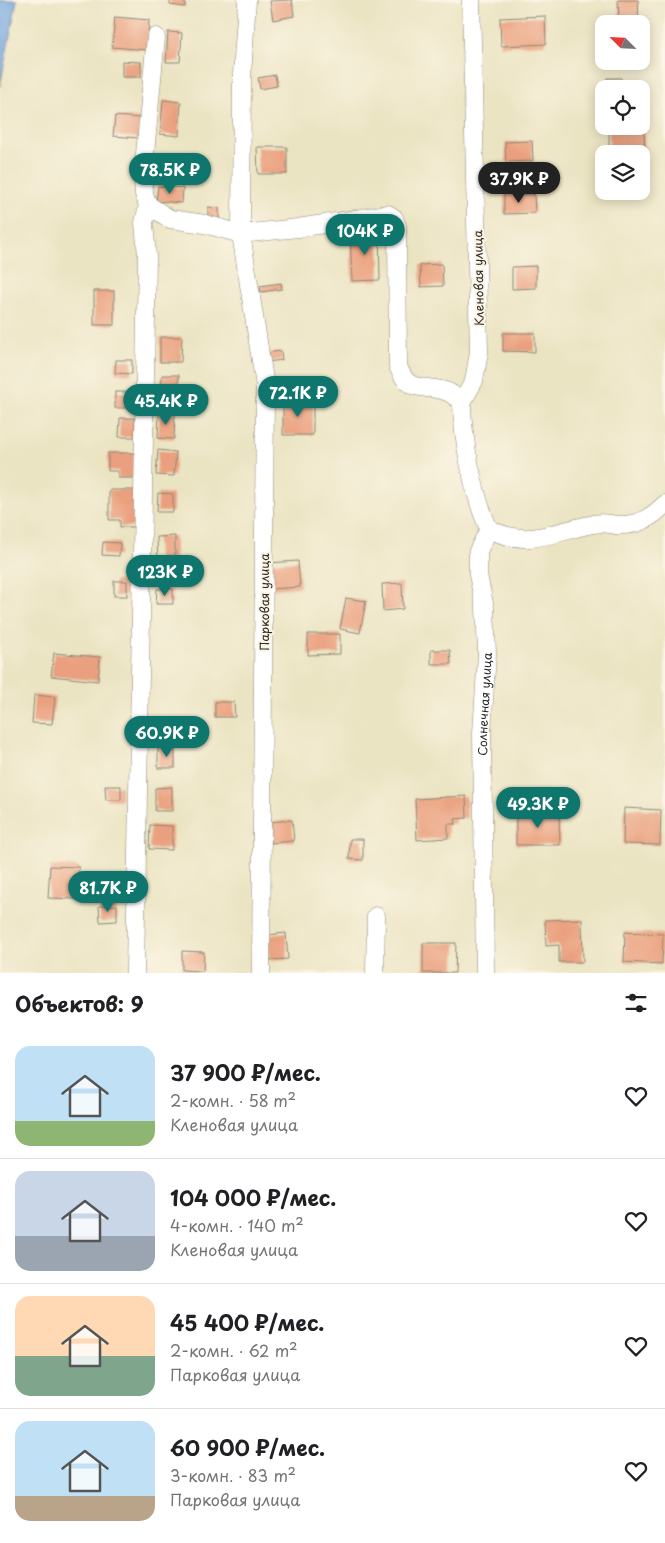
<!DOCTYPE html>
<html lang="ru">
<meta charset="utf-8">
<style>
:root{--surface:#fff;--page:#f6f6f6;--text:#202124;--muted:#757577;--line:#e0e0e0;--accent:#0f766e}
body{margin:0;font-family:"Playpen Sans",sans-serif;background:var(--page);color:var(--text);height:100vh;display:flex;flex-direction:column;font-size:19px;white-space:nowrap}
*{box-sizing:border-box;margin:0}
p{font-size:16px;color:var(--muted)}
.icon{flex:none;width:28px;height:28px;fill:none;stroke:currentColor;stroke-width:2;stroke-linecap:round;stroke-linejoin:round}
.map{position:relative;height:973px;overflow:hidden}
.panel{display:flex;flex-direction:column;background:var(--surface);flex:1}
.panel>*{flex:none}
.needle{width:32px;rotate:294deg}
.controls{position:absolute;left:595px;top:15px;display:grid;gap:10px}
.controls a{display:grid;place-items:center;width:55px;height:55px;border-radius:10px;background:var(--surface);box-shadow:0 2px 12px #0003;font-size:25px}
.price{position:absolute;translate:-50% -42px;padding:0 11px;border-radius:18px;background:var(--accent);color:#fff;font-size:16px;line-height:32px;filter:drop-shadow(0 1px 2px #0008)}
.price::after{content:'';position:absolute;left:50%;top:30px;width:15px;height:11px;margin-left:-8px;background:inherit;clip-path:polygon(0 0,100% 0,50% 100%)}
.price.selected{background:#222;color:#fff}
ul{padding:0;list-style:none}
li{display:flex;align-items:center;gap:15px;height:125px;padding:0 15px}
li+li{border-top:1px solid var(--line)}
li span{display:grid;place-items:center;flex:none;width:140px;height:100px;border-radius:15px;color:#555}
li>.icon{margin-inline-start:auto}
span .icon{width:60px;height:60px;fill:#fffc;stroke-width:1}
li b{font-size:21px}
h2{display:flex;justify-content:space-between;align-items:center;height:60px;padding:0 15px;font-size:21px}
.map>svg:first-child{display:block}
</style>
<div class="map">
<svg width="665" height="973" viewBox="0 0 665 973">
<rect width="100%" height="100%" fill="#fcf5e5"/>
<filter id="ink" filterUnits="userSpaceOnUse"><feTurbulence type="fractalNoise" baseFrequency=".02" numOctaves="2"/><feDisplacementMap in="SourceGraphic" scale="10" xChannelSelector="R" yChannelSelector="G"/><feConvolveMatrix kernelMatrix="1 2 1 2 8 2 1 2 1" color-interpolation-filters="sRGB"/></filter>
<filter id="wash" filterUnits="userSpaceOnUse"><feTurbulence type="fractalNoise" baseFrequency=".0096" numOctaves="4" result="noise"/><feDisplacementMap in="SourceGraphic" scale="20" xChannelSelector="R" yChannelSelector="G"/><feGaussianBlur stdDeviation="1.12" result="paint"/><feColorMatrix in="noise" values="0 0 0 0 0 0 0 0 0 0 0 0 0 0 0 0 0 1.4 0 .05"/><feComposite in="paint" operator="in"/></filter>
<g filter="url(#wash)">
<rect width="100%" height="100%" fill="#ebe4c3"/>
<path fill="#76a7e1" stroke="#506986" d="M0 0H17L0 86Z"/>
<g id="blocks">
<g fill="#eaa07e">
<path d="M170 0H185V7L170 5Z"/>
<path d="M292 0 294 16 273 20 270 1Z"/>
<path d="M618 0H638L639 22H619Z"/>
<path d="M545 16 546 44 501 46 500 18Z"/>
<path d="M115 17 149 20 147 50 112 47Z"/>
<path d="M168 32 182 33 180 62H166Z"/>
<path d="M122 61 141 62V77H122Z"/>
<path d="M275 75 277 86 260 89 258 78Z"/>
<path d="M607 78H621L622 89H608Z"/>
<path d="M163 100 181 102 179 136 160 134Z"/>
<path d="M115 116 140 118 139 138 113 136Z"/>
<path d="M644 130 645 161H641V154H609V131Z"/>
<path d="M532 141 533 161 506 162 505 142Z"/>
<path d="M257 147H287V174H258Z"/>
<path d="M158 186 183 188 182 203 156 201Z"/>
<path d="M534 194 535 213 504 214V195Z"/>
<path d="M208 207 219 208V220L208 219Z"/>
<path d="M379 231 380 280 352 281 350 232Z"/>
<path d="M442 264 443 286 421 287 420 265Z"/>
<path d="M536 266V288L512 289V267Z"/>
<path d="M281 283 282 289 261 292 260 286Z"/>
<rect x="94" y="291" width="20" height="34"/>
<path d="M503 333H535V352L503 351Z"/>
<path d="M160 337H182L181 362H160Z"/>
<path d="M281 351 282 360 268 362 267 353Z"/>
<path d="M116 360H132V374L115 373Z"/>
<path d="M162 375H179L178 398H161Z"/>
<rect x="115" y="392" width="18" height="16"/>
<path d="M313 400V435H283V401Z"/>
<path d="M159 413 175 414 174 439 158 438Z"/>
<path d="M120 418H135V437H119Z"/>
<path d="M158 450 176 452 174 476 156 475Z"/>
<path d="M108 453H136V478H118V471H108Z"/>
<path d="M109 490H137V527H120V520H109Z"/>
<path d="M158 493 173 494V512H157Z"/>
<path d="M175 536V561H158L157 537Z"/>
<path d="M103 542 120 543 119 556 102 555Z"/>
<path d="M298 561 300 587 270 589 268 563Z"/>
<rect x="114" y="581" width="13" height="15"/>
<path d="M402 583 403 609 383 611 382 584Z"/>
<path d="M157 589H173V604H156Z"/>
<path d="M346 598 366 601 360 633 340 629Z"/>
<path d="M308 634H340V654L308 655Z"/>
<path d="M431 650H450L451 664H431Z"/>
<path d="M54 653 100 657 98 681 51 676Z"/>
<path d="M34 695 55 697 52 724 32 723Z"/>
<path d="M215 702H234L235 717H215Z"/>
<rect x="158" y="748" width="17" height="20"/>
<path d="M105 786H121V800H106Z"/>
<path d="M172 787V811H155V788Z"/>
<path d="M466 796 467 818 455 819 456 824H448V838L417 840 415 799Z"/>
<path d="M624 808 661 810 660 845 623 844Z"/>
<path d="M516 812H559L560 845H516Z"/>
<path d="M292 820 294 841 271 843 269 822Z"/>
<path d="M150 825 172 826V850L149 849Z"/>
<path d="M350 839H363V860L349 859Z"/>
<path d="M50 866 79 867 77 899 48 898Z"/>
<path d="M117 905V921L100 922 99 906Z"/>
<path d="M582 919 583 962H559V945L546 946 545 920Z"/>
<path d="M625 932 663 934 662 964 624 962Z"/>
<path d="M286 933 288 959 270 960 268 935Z"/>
<path d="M423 943H456L455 973H423Z"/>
<path d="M182 951 204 952 203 971 182 970Z"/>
</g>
</g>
</g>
<g filter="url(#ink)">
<use href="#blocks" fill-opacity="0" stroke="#8b8877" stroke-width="1"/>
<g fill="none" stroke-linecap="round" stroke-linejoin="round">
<g stroke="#8b8877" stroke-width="19">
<g id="minor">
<path d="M247 0 242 75 241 234 265 386 261 973"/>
<path d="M148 205 144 194 143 175 156 37"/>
<path d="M462 402 474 381 479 352 471 0"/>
<path d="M135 973 147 256 144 223 148 205 170 219 205 224 241 234 298 228 388 214 394 218 397 226 398 366C409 396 424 383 448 392 453 394 457 399 462 402 462 437 474 497 489 529 529 549 554 531 594 524 602 522 609 524 617 525 638 526 651 518 665 504"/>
<path d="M375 973 376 916"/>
<path id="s1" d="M485 973 482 733 487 653 485 608 478 575V551L489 529"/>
</g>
</g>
<use href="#minor" stroke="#fff" stroke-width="18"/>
</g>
</g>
<g text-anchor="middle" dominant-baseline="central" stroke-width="4" stroke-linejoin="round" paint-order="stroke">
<g font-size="12" fill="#2b2b2b" stroke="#fcf5e5">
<text transform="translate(478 278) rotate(-91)">Кленовая улица</text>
<text transform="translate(264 602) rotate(-90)">Парковая улица</text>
<text stroke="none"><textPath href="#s1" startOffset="269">Солнечная улица</textPath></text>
</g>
</g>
</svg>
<div class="controls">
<a><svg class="needle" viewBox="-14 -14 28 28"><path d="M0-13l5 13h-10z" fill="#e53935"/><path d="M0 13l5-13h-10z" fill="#757577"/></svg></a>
<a><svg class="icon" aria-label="locate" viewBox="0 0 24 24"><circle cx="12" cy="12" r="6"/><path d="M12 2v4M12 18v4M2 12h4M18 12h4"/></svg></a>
<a><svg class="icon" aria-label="layers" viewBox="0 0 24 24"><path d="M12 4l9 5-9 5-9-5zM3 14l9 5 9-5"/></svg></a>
</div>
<b class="price" style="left:170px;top:195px">78.5K ₽</b>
<b class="price selected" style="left:519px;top:204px">37.9K ₽</b>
<b class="price" style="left:365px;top:256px">104K ₽</b>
<b class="price" style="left:298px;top:418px">72.1K ₽</b>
<b class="price" style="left:166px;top:426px">45.4K ₽</b>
<b class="price" style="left:165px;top:597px">123K ₽</b>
<b class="price" style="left:167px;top:758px">60.9K ₽</b>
<b class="price" style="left:538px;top:829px">49.3K ₽</b>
<b class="price" style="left:108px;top:913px">81.7K ₽</b>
</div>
<section class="panel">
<h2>Объектов: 9<svg class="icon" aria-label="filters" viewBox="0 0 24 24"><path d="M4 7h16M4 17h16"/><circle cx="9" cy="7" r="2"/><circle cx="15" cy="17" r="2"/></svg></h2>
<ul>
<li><span style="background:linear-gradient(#bfe0f5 75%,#8fb573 0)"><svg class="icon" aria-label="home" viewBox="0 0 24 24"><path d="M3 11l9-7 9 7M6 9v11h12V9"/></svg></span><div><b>37 900 ₽/мес.</b><p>2-комн. · 58 m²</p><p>Кленовая улица</p></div><svg class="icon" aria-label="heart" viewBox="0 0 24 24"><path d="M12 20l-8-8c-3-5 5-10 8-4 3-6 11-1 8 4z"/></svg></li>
<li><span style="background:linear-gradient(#c9d6e8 65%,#9aa5b1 0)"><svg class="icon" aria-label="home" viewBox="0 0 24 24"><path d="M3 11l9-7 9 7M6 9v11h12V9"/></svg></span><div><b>104 000 ₽/мес.</b><p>4-комн. · 140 m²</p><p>Кленовая улица</p></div><svg class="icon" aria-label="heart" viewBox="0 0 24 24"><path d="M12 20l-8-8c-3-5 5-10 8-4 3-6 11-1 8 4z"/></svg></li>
<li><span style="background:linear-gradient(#ffd9b3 60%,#7fa58c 0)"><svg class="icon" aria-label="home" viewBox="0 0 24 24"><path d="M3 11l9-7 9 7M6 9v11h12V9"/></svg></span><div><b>45 400 ₽/мес.</b><p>2-комн. · 62 m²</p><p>Парковая улица</p></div><svg class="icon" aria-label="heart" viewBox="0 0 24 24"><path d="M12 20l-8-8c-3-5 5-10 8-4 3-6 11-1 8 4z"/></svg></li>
<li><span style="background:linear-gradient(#bfe0f5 75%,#b9a48a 0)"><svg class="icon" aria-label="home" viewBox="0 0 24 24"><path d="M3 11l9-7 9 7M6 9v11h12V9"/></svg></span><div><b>60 900 ₽/мес.</b><p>3-комн. · 83 m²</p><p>Парковая улица</p></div><svg class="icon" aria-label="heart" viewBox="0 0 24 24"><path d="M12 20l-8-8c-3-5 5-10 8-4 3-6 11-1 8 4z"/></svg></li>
</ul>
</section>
